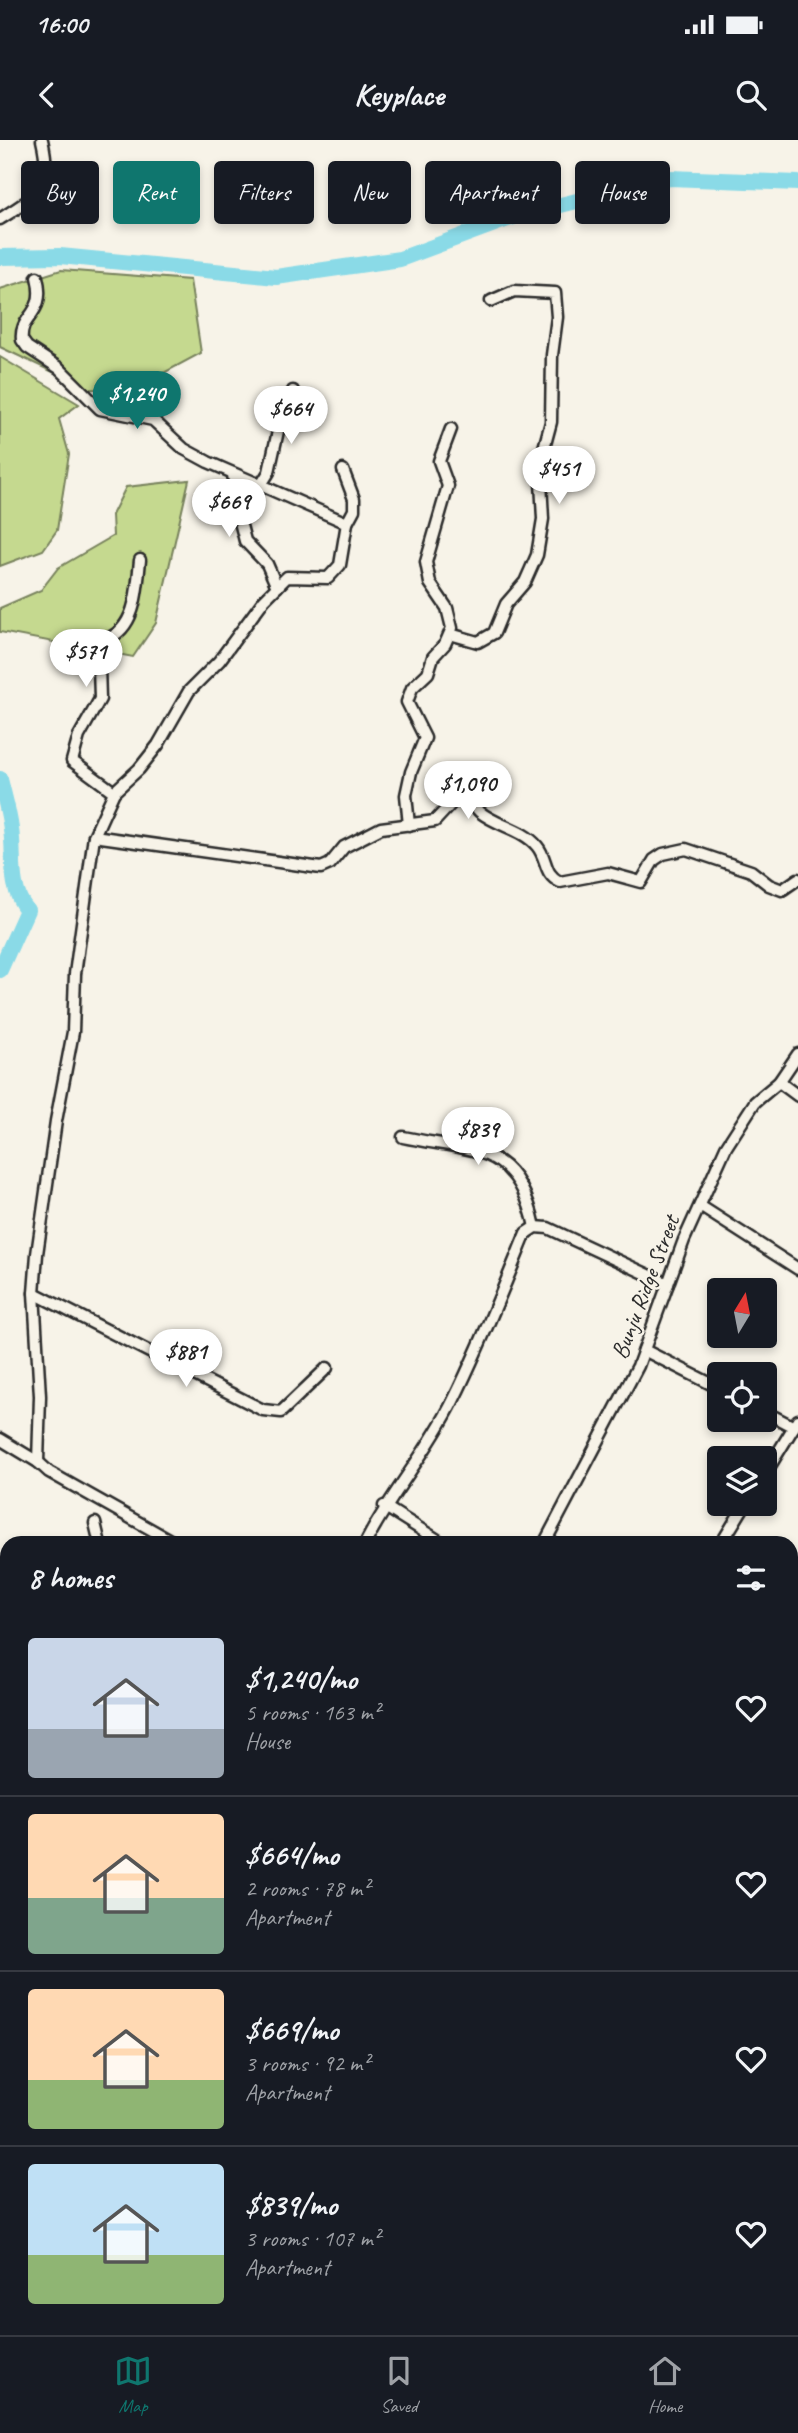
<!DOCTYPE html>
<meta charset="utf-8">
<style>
:root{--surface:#171b24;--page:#242831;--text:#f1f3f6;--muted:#9ea1a6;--line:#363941;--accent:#0f766e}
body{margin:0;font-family:Caveat,sans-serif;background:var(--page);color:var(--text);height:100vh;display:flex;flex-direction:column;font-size:26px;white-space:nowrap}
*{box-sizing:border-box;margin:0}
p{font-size:23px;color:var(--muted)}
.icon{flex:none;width:38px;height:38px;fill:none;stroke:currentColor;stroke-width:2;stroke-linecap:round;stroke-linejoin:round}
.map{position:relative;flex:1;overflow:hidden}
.side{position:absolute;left:0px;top:1396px;width:798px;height:800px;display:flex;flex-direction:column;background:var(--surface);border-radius:21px 21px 0 0;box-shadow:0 4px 10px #0003}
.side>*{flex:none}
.guide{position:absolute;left:21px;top:21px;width:756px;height:63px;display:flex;gap:14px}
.needle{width:46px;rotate:10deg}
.fabs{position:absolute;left:707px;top:1138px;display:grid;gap:14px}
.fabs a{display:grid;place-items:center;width:70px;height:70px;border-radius:7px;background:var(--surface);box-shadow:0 4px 10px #0003;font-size:35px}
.price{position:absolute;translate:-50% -60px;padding:0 16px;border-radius:24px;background:#fff;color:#222;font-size:23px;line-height:46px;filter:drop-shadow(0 2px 4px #0008)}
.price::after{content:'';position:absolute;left:50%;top:42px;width:21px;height:16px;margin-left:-10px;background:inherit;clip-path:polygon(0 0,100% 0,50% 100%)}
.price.current{background:var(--accent);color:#fff}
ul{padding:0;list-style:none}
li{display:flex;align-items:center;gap:21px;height:175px;padding:0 28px}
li+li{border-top:2px solid var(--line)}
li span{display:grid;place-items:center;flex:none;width:196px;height:140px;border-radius:7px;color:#555}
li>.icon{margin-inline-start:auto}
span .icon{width:84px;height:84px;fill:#fffc;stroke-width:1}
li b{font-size:30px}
h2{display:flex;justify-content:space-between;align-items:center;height:84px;padding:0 28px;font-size:30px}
.tag{padding:0 24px;border-radius:7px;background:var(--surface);box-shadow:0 4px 10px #0003;font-size:24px;line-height:63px}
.tag.current{background:var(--accent);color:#fff}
.status{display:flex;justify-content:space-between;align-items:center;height:49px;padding:0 35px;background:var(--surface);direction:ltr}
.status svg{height:19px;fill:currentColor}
header{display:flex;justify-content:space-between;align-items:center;height:91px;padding:0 28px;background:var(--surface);font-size:32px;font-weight:700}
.tab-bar{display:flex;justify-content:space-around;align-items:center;height:98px;border-top:2px solid var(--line);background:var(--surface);font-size:19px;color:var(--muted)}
.tab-bar a{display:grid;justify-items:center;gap:4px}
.tab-bar .current{color:var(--accent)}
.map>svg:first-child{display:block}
</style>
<div class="status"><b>16:00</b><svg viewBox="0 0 49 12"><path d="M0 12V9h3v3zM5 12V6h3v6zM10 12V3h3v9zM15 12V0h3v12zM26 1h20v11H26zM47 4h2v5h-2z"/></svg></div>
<header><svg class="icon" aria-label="back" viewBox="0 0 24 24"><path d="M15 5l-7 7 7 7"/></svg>Keyplace<svg class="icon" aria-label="search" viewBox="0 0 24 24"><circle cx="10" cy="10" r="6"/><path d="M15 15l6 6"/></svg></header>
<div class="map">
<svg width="798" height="2195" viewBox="0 0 798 2195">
<rect width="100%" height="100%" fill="#f7f3e8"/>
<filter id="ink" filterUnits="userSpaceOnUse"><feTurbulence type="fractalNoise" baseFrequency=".0143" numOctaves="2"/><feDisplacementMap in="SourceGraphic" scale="14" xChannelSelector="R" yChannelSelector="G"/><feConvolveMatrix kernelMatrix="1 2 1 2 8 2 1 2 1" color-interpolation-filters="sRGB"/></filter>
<g filter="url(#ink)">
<g fill="#c5d98f" stroke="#78825d" stroke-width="2">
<path d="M61 130 190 140 201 213 132 250 89 249 0 207V149Z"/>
<path d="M0 217 79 264 59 279 69 314 57 390 43 410 0 426Z"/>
<path d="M189 340 156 483 133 517 0 492V468L41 450 58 428 113 396 112 375 126 347Z"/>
</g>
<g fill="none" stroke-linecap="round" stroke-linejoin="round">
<g stroke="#8adae7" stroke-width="16">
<path d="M0 117 60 116 276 137 400 119 516 76 670 38 798 43"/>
<path d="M0 639C4 656 9 672 11 689 15 716 8 748 27 770L0 830"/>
</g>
<g stroke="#2b2b2b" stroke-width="15">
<g id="street">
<path d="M0 79C38 55 53 47 42 0"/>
<path d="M37 137C47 176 19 174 22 200L27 207 59 228 100 269 153 280 184 309 208 322 347 383"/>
<path d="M233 334 238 374 245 401 267 424 277 447"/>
<path d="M261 345 269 332 280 282 293 251"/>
<path d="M450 494 478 502 494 493 506 464 525 442 537 415 543 379 540 323 551 282 552 215 557 177 555 153 514 151 491 161"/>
<path d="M114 652 72 621 79 596 100 559 99 526 107 499C137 487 137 448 140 420"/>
<path d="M409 685 406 655 411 632 425 598 407 562 412 548 428 533 433 517 445 504 452 488 447 468 430 443 426 422 448 346 439 321 451 289"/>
<path d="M94 696 321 728 330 724 344 707 381 688 435 681 460 654C471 657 472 665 480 672 497 686 523 689 537 706 548 719 543 734 560 742L608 733 641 742 654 720 663 714 686 709 751 731 769 745 782 750 798 739"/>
<path d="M779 942 798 956"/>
<path d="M403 997C473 1012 517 1002 535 1087"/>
<path d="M700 1066 798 1129"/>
<path d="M34 1153 263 1270 281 1272 327 1228"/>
<path d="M644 1210 719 1248"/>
<path d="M765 1272 794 1287"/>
<path d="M0 1299 38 1322 49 1332 177 1404"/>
<path d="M38 1322 40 1256 34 1153 37 1114 56 981 73 892 75 834 94 696 114 652 139 629 158 605 189 551 219 521 264 460 287 437 328 438 340 425 347 383 354 370V359L343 330"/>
<path d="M765 1334 798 1280"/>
<path d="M384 1366 444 1404"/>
<path d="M95 1383 100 1404"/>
<path d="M365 1404C390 1354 428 1312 453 1261 480 1207 503 1149 526 1093L535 1087 548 1088 668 1144"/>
<path d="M544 1404 638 1226 684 1100 726 1007 755 962 779 942 798 914"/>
<path d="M721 1404 746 1363"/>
<path d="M791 1555 798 1556"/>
<path d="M0 1588 7 1592"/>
<path d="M791 1787 798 1778"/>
<path d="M0 1828 7 1837"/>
<path d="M791 1833 798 1838"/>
<path d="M0 1964 7 1969"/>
<path d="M0 2000 7 1982"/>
<path d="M791 2146 792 2143"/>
<path d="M791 2183 798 2179"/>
<path d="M342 2189 346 2195"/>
<path d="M423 2189 429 2195"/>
<path d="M535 2189 542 2195"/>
<path d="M457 2195 459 2189"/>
<path d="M666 2195 672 2189"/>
<path d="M765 2195 777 2189"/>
</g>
</g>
<use href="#street" stroke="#f7f3e8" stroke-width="10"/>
</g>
</g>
<g text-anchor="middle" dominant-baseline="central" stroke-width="5" stroke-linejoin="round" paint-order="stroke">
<g font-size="24" fill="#2b2b2b" stroke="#f7f3e8">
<text transform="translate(645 1147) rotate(-69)">Bunju Ridge Street</text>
</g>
</g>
</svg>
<div class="fabs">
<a><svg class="needle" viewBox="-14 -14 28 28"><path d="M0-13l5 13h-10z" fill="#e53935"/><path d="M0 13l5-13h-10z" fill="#9ea1a6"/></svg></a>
<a><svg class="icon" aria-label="locate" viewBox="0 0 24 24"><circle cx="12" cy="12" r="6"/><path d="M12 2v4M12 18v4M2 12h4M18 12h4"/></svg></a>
<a><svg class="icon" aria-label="layers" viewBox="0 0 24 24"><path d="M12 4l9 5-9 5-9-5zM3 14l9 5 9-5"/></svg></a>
</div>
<b class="price current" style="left:137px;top:291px">$1,240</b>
<b class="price" style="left:291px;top:306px">$664</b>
<b class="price" style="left:559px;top:366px">$451</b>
<b class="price" style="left:229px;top:399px">$669</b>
<b class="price" style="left:86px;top:549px">$571</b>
<b class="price" style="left:468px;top:681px">$1,090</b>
<b class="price" style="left:478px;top:1027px">$839</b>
<b class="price" style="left:186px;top:1249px">$881</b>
<div class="guide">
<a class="tag">Buy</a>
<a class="tag current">Rent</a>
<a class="tag">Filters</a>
<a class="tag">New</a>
<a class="tag">Apartment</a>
<a class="tag">House</a>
</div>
<section class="side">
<h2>8 homes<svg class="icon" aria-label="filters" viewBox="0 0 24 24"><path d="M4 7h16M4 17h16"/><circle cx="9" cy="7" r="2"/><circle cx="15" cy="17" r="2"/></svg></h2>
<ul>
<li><span style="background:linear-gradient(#c9d6e8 65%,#9aa5b1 0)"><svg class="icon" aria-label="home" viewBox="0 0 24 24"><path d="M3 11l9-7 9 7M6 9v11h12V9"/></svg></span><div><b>$1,240/mo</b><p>5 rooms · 163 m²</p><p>House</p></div><svg class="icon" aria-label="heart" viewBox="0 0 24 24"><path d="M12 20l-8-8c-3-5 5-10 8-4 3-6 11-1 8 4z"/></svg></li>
<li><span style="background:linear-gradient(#ffd9b3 60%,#7fa58c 0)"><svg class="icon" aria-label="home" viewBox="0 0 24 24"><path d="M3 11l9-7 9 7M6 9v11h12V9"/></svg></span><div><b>$664/mo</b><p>2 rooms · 78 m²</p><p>Apartment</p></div><svg class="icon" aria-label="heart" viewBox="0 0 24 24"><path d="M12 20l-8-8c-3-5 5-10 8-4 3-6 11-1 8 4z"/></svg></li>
<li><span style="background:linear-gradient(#ffd9b3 65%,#8fb573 0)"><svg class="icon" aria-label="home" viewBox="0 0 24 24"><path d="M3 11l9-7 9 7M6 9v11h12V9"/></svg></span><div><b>$669/mo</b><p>3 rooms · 92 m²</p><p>Apartment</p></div><svg class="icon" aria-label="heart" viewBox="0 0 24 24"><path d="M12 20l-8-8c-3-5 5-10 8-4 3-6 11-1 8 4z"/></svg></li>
<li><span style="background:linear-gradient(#bfe0f5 65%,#8fb573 0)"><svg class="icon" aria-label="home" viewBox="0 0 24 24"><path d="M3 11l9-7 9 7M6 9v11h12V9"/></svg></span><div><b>$839/mo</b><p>3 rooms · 107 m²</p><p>Apartment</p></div><svg class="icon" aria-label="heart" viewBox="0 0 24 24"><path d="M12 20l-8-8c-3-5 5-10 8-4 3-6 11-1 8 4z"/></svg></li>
</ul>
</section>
</div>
<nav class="tab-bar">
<a class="current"><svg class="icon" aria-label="map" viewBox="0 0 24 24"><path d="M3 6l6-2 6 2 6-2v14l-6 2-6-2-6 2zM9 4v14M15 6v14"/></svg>Map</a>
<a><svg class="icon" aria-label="saved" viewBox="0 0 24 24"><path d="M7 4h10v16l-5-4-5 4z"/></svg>Saved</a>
<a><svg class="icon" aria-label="home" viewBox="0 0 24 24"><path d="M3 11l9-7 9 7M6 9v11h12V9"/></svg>Home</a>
</nav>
